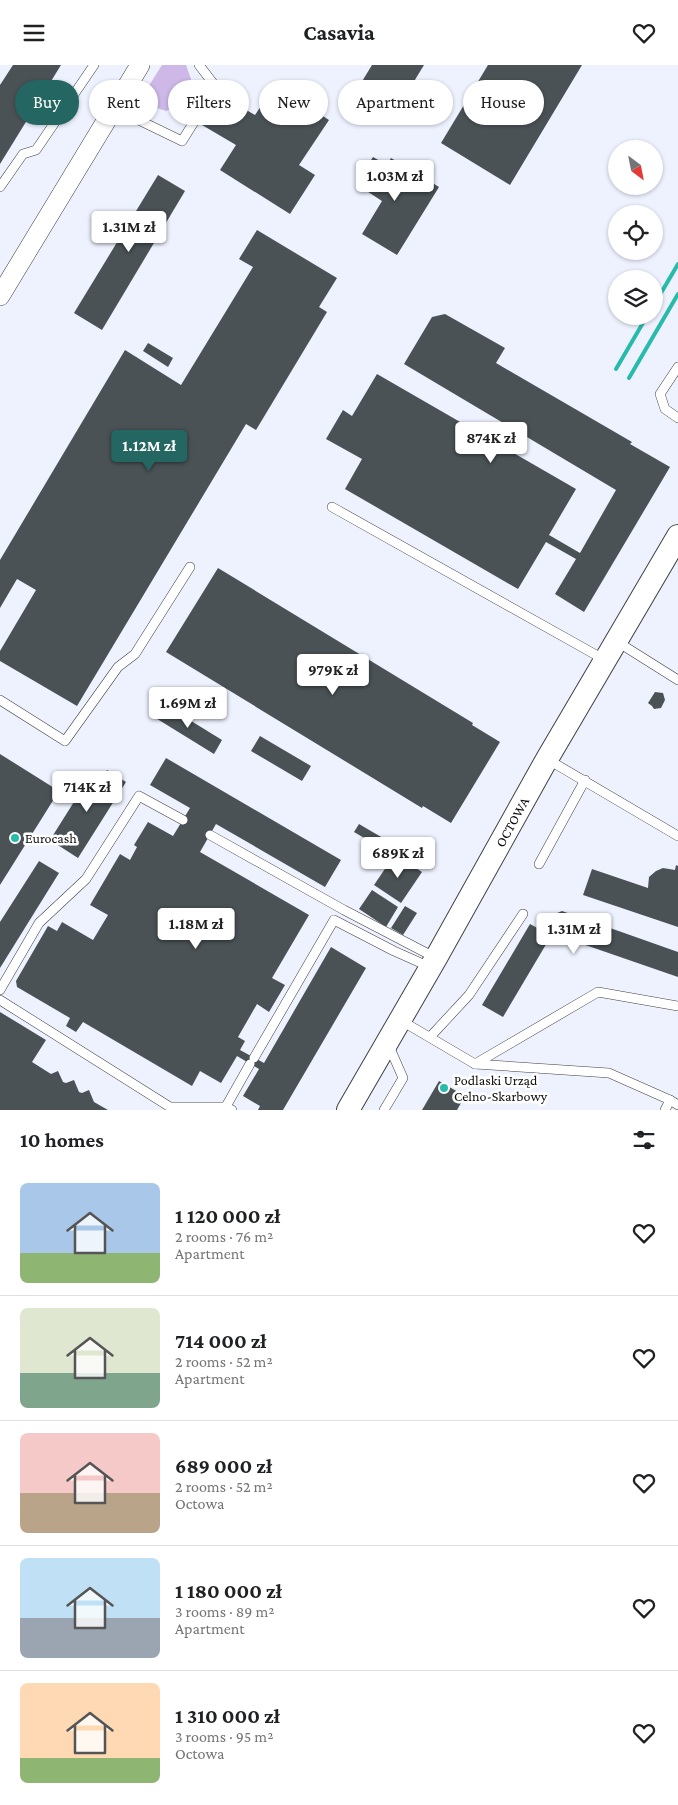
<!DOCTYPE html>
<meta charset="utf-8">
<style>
:root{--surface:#fff;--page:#f2f2f2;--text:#202124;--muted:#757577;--line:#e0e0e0;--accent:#246661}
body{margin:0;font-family:"Crimson Pro",serif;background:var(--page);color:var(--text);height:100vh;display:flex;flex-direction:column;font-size:19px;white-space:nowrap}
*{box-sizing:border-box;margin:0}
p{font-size:16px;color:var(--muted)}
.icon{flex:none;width:28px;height:28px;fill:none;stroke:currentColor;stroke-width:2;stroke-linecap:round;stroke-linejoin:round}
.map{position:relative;height:1045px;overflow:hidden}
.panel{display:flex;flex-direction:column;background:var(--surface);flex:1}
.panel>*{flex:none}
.guide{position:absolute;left:15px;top:15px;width:649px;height:45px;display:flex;gap:10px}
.needle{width:32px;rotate:148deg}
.buttons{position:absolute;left:608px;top:75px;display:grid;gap:10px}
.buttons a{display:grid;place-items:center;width:55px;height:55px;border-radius:50%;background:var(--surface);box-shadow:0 1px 4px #0004;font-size:25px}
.price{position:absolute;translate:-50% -42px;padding:0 11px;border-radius:5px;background:#fff;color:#222;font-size:16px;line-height:32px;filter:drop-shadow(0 1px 2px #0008)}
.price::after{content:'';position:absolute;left:50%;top:30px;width:15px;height:11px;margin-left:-8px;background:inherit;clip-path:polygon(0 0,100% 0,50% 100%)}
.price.on{background:var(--accent);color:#fff}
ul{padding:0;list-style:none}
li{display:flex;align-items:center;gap:15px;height:125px;padding:0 20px}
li+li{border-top:1px solid var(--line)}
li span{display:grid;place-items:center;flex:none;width:140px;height:100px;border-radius:8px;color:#555}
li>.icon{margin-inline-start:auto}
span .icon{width:60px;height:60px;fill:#fffc;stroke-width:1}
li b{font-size:21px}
h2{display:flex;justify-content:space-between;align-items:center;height:60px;padding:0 20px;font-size:21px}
.pill{padding:0 18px;border-radius:22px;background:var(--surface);box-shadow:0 1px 4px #0004;font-size:18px;line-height:45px}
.pill.on{background:var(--accent);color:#fff}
header{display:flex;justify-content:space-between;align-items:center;height:65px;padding:0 20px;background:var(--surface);font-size:22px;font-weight:700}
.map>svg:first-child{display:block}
</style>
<header><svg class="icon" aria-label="menu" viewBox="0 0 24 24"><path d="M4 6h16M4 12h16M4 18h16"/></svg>Casavia<svg class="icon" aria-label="heart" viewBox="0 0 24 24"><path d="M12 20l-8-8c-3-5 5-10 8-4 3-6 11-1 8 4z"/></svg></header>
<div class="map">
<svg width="678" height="1045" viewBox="0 0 678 1045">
<rect width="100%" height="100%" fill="#eef2ff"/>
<path fill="#cdb8e8" d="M162 0H186L192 17 179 40 166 46 154 42 143 30Z"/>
<g fill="#4a5256">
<path d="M13 0H61L0 99V20Z"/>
<path d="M372 0H424L396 46 358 23Z"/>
<path d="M488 0H582L510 120 441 78Z"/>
<path d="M203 20 255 50 275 20 329 55 299 100 315 110 290 149 220 105 236 80 185 50Z"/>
<path d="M373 92 387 100 391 93 439 122 397 190 362 169 382 136 356 119Z"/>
<path d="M158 110 185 126 102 265 74 248Z"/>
<path d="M257 165 337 213 319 242 327 247 256 365 246 359 77 641 0 596V586L36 525 17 514 0 543V495L125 285 181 320 253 202 239 194Z"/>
<path d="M445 249 505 283 496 298 632 377 630 379 670 402 584 547 555 529 576 494 546 477 518 524 345 424 362 394 326 374 343 345 352 351 377 309 576 424 549 470 580 488 616 425 404 299 432 252Z"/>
<path d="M148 278 173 293 168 302 143 286Z"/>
<path d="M218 503 473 658 472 660 500 677 451 758 423 741 422 743 166 587Z"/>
<path d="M655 627 663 628 665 635 661 643 654 644 652 641 648 638Z"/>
<path d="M162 638 222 675 214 689 154 652Z"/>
<path d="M260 671 311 701 302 716 251 686Z"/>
<path d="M0 689 59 726 0 820Z"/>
<path d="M166 693 341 795 325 822 216 759 200 787 309 850 272 913 285 920 269 947 257 939 238 972 245 976 240 985 264 998 331 882 366 903 283 1045H258L260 1041 243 1031 259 1004 237 991 221 1018 200 1006 192 1021 83 957 76 967 66 961 70 953 17 922 16 916 48 861 57 866 62 857 93 875 108 850 90 840 120 789 130 795 137 782 134 780 148 757 173 771 190 743 150 720Z"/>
<path d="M107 705 126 717 78 793 50 775 89 713 98 718Z"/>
<path d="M359 759 388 776 383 784 354 767Z"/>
<path d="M395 789 422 807 401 838 374 820Z"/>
<path d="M39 796 59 808 0 903V857Z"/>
<path d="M676 800 678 801V862L583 830 592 804 648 823 649 812 656 806 663 803 675 805Z"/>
<path d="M372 825 398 842 386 862 359 844Z"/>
<path d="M405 841 417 848 403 870 391 863Z"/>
<path d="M562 846 678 887V912L571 875 576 861 563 857 564 860 557 863 555 861 551 871 503 952 482 940 530 859 541 865 548 852Z"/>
<path d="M0 947 46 975 32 997 51 1009 58 1006 63 1017 66 1018 74 1015 79 1027 82 1028 89 1025 94 1037 108 1045H0Z"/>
<path d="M439 1016 465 1031 457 1045H422Z"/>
</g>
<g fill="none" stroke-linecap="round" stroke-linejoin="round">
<g stroke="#404040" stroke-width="10">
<g id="service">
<path d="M114 43 182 76 216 22 199 0"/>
<path d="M0 122 23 89 36 85 94 0"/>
<path d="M678 302 660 329 665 344 678 353"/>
<path d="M332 442 605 595"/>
<path d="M616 576 678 615"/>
<path d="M0 635 65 676 118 602 135 589 190 502"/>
<path d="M547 694 678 771"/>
<path d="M210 770 344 845 436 893"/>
<path d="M539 799 585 715"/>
<path d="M0 925 39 858 86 814 139 731 183 755"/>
<path d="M0 935 170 1042H226L232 1045"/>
<path d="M400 955 475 999 609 1008 670 1035 678 1040"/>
<path d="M430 972 469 930 523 849"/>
<path d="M254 993 334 855 394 886 430 902"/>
<path d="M475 999 598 927 678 941"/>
<path d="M224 1045 250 999"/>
<path d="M384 1045 403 1013 389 981"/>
<path d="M665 1045 670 1035"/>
</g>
</g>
<g stroke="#404040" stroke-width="20">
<path id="minor" d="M0 231 140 0"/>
</g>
<g stroke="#404040" stroke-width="24">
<path id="tertiary" d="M348 1045 436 893 547 694 678 471"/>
</g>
<use href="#service" stroke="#fff" stroke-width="9"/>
<use href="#minor" stroke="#fff" stroke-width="19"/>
<use href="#tertiary" stroke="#fff" stroke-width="22"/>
<g stroke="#28bbac" stroke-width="4">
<path d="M654 240 678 199"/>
<path d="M616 304 647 251"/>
<path d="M629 313 678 229"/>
</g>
</g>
<g fill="#28bbac" stroke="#fff" stroke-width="2">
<circle cx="15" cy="773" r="5"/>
<circle cx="444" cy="1023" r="5"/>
</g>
<g text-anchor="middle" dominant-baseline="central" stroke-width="5" stroke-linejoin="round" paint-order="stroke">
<g font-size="14" fill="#0d0d0d" stroke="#fff">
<text transform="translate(512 757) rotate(-61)">OCTOWA</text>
</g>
<g font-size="14" fill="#0d0d0d" stroke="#fff" text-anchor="start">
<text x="25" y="773">Eurocash</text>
<text x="454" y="1015">Podlaski Urząd<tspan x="454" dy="16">Celno-Skarbowy</tspan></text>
</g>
</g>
</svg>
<div class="buttons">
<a><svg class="needle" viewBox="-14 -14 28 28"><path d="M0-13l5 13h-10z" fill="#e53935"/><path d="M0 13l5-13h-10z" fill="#757577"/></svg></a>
<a><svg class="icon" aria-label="locate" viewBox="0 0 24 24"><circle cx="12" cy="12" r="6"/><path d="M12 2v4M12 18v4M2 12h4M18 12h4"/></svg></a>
<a><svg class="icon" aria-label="layers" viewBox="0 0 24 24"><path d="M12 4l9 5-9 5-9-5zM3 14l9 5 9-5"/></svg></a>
</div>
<b class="price" style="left:395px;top:137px">1.03M zł</b>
<b class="price" style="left:129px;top:188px">1.31M zł</b>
<b class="price" style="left:491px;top:399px">874K zł</b>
<b class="price on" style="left:149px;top:407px">1.12M zł</b>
<b class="price" style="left:333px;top:631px">979K zł</b>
<b class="price" style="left:188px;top:664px">1.69M zł</b>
<b class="price" style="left:87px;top:748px">714K zł</b>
<b class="price" style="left:398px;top:814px">689K zł</b>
<b class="price" style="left:196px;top:885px">1.18M zł</b>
<b class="price" style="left:574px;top:890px">1.31M zł</b>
<div class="guide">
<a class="pill on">Buy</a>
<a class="pill">Rent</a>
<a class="pill">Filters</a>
<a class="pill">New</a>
<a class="pill">Apartment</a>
<a class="pill">House</a>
</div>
</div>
<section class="panel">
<h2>10 homes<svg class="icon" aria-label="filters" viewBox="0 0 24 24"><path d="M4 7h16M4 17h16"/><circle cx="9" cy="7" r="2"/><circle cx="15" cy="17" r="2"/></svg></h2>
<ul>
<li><span style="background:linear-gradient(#a9c7e8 70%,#8fb573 0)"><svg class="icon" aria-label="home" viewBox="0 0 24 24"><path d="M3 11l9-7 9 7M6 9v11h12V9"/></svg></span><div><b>1 120 000 zł</b><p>2 rooms · 76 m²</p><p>Apartment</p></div><svg class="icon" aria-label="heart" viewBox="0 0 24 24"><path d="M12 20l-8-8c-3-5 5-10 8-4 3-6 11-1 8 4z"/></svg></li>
<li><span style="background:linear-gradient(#dfe7d0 65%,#7fa58c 0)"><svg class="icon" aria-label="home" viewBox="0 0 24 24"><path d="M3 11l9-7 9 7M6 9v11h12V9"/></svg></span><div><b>714 000 zł</b><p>2 rooms · 52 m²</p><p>Apartment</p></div><svg class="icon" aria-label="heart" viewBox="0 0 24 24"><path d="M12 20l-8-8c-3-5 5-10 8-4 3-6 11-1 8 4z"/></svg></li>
<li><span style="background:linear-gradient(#f6c9c9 60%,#b9a48a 0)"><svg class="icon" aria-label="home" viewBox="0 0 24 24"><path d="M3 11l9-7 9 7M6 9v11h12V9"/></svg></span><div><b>689 000 zł</b><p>2 rooms · 52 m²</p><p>Octowa</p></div><svg class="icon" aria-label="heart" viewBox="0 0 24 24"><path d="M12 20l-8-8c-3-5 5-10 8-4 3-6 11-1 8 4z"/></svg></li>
<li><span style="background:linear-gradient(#bfe0f5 60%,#9aa5b1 0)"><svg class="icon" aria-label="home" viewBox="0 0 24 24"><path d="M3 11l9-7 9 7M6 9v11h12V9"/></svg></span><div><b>1 180 000 zł</b><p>3 rooms · 89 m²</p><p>Apartment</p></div><svg class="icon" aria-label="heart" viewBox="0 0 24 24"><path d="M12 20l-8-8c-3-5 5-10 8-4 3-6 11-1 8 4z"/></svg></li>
<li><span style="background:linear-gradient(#ffd9b3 75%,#8fb573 0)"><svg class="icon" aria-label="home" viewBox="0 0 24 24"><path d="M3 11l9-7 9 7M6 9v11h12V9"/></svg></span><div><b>1 310 000 zł</b><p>3 rooms · 95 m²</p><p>Octowa</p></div><svg class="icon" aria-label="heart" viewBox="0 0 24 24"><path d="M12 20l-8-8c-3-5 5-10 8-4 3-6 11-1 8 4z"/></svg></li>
</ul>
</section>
